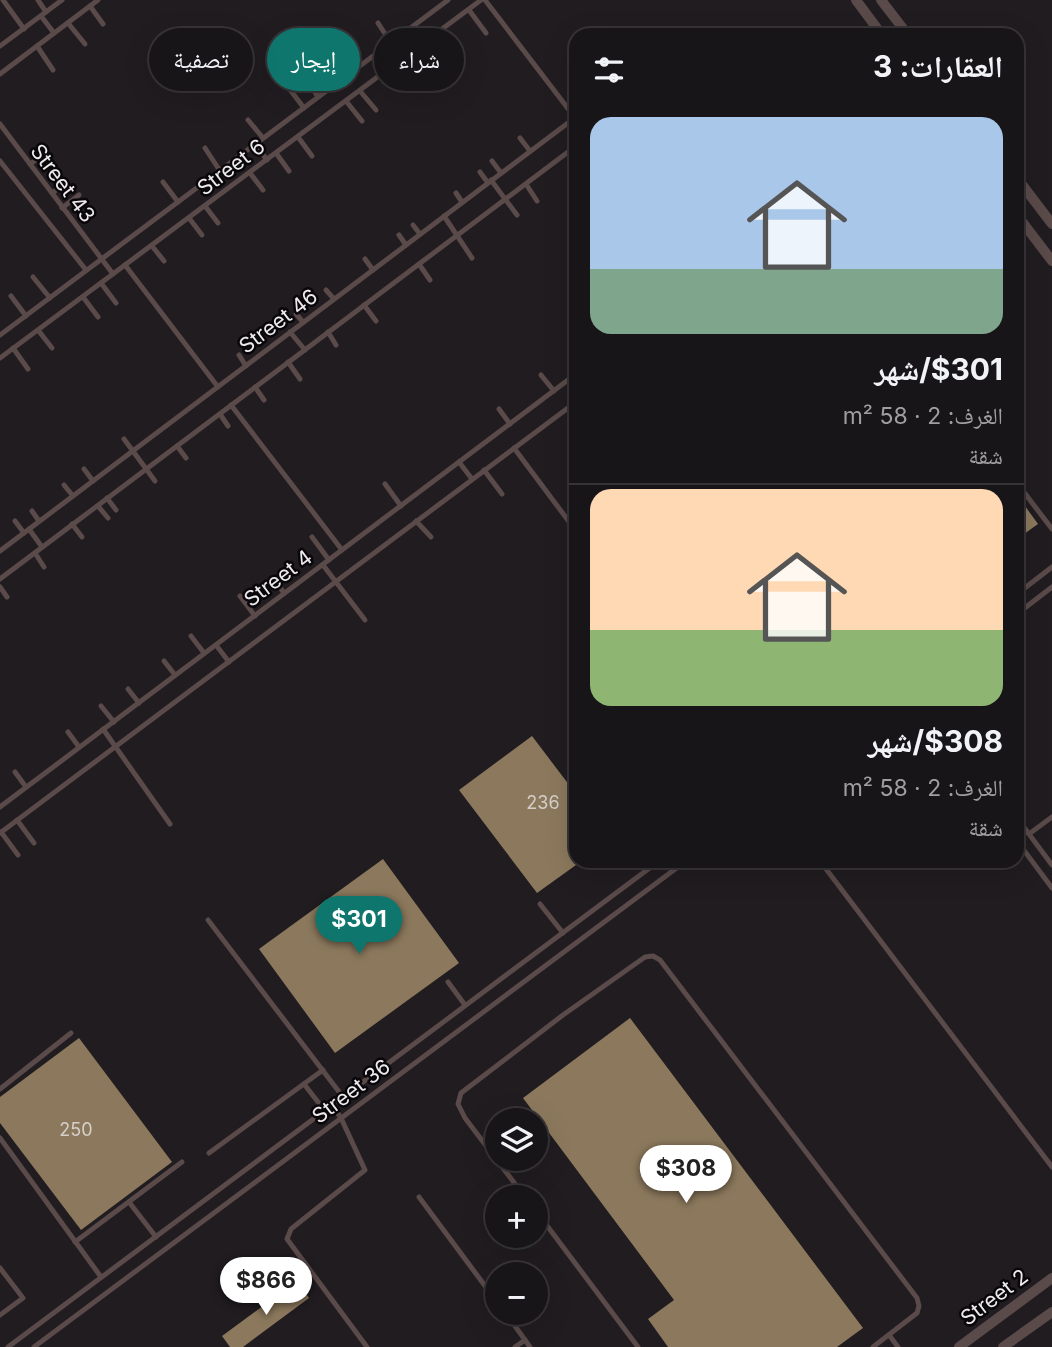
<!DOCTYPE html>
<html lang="ar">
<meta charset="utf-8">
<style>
:root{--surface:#181518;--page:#211e21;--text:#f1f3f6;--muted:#9f9fa2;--line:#363437;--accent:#0f766e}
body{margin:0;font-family:Inter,"Noto Naskh Arabic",sans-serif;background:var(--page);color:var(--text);direction:rtl;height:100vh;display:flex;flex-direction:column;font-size:26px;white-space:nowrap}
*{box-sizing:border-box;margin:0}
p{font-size:23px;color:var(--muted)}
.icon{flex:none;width:38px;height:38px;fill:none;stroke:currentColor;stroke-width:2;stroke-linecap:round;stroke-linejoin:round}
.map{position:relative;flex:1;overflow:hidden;direction:ltr}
.drawer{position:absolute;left:569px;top:28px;width:455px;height:840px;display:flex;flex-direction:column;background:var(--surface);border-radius:21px;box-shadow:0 7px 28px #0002,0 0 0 2px var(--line);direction:rtl}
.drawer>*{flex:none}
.banner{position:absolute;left:21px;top:28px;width:443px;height:63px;direction:rtl;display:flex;gap:14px}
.fabs{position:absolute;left:485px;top:1108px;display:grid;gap:14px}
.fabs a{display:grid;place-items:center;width:63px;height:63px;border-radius:50%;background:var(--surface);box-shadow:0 7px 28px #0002,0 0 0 2px var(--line);font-size:35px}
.price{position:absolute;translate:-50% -60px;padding:0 16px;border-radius:24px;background:#fff;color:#222;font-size:23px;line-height:46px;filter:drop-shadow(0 2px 4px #0008)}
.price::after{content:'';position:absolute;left:50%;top:42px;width:21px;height:16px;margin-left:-10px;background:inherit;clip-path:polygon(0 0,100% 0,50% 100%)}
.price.selected{background:var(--accent);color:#fff}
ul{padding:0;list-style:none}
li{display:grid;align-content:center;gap:14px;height:371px;padding:0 21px}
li+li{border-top:2px solid var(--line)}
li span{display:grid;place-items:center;height:217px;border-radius:21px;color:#555}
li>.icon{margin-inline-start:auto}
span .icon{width:126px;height:126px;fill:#fffc;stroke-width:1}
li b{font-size:30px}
h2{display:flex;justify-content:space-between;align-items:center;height:84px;padding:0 21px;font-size:30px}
.chip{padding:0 24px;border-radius:32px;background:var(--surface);box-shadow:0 7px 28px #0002,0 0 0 2px var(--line);font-size:24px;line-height:63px}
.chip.selected{background:var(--accent);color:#fff}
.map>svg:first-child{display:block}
</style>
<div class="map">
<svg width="1052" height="1347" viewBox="0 0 1052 1347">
<rect width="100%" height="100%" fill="#201c20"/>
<g fill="#8c795d">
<path d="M1017 495 1038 524 1017 539Z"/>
<path d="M532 736 576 794V865L537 893 459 790Z"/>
<path d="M383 859 459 963 335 1053 259 949Z"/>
<path d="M630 1018 863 1328 837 1347H668L648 1319 674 1300 523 1098Z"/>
<path d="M79 1038 172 1162 81 1230 0 1123V1097Z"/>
<path d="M297 1281 309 1298 243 1347H230L222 1336Z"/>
</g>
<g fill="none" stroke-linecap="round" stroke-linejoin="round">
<g stroke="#5a4a4a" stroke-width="5">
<path d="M3 0 24 29"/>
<path d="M38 0 46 12"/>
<path d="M485 0 576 119"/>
<path d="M90 6 103 24"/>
<path d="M469 10 486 33"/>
<path d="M41 16 54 33"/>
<path d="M68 23 85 44"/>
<path d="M378 23 391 43"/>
<path d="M598 31 602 35"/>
<path d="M428 40 440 55"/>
<path d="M0 46 62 0"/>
<path d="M37 46 53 70"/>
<path d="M339 54 351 72"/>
<path d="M395 64 409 82"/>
<path d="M0 74 98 0"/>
<path d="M304 75 318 97"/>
<path d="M291 91 304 108"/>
<path d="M360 91 376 110"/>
<path d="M346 101 362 121"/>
<path d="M248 120 263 138"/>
<path d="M0 124 113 274"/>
<path d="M298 137 312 156"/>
<path d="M520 138 530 151"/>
<path d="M255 144 267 160"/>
<path d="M205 148 220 171"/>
<path d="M276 153 289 171"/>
<path d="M0 161 86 270"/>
<path d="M492 161 501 173"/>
<path d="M30 164 46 153"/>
<path d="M480 172 488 183"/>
<path d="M250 173 263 190"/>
<path d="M491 180 517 215"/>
<path d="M163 182 178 202"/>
<path d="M526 184 537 201"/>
<path d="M52 193 66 183"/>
<path d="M456 193 462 202"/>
<path d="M205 206 218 223"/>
<path d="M62 208 79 195"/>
<path d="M444 216 472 258"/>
<path d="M189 218 202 235"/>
<path d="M413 225 420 234"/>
<path d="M399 235 406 245"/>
<path d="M152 246 164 261"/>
<path d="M365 259 373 270"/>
<path d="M419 264 430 280"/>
<path d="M125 265 218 387"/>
<path d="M33 277 50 298"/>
<path d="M101 283 116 303"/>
<path d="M326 290 334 299"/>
<path d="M11 296 26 316"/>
<path d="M83 297 98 317"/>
<path d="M364 305 376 321"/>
<path d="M296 314 303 322"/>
<path d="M38 330 52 348"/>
<path d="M290 332 305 350"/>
<path d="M328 332 336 345"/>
<path d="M0 335 448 0"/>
<path d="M13 348 28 369"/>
<path d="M239 355 246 366"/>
<path d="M0 358 481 0"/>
<path d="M288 362 300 379"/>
<path d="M541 375 554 391"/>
<path d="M255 387 264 400"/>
<path d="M231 405 342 550"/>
<path d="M499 409 510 424"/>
<path d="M220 414 228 426"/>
<path d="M124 439 155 481"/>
<path d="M177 446 186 458"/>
<path d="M514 448 576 531"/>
<path d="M459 462 472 479"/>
<path d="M84 469 93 481"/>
<path d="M484 470 502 494"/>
<path d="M1017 483 1052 529"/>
<path d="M385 484 401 506"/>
<path d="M64 485 73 496"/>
<path d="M107 498 116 510"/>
<path d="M98 506 108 518"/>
<path d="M32 511 39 521"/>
<path d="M15 521 24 533"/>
<path d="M416 521 431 537"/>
<path d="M72 524 82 537"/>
<path d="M29 529 42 547"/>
<path d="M312 537 329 560"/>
<path d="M0 551 576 117"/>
<path d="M35 553 44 567"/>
<path d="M323 565 365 620"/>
<path d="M0 579 576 146"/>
<path d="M274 579 284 593"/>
<path d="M0 587 7 597"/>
<path d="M1017 594 1052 567"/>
<path d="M240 596 255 616"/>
<path d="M1017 614 1052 587"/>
<path d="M191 636 204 653"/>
<path d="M216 645 229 662"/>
<path d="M164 661 175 675"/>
<path d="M128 689 139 703"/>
<path d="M101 706 114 722"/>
<path d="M103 729 170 824"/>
<path d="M68 732 79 747"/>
<path d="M15 772 26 787"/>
<path d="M0 807 576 374"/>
<path d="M1017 818 1052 865"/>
<path d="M17 820 34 843"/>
<path d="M1 832 18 855"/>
<path d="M0 833 576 402"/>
<path d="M1029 834 1052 817"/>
<path d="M1017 841 1052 888"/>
<path d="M641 861 648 869"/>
<path d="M820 861 1052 1167"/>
<path d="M540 904 563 933"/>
<path d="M208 920 343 1097"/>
<path d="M448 982 465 1005"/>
<path d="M304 1084 325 1111"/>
<path d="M0 1089 71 1033"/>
<path d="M332 1105 341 1118 365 1170 291 1229 287 1239 367 1347"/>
<path d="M0 1138 101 1277"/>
<path d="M209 1153 323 1070"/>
<path d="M419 1197 497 1302"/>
<path d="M525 1197 465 1118 458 1104 461 1093 563 1015 645 957 653 956 660 960 917 1298 919 1306 917 1313 873 1347"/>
<path d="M129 1202 156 1237"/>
<path d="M536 1211 638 1347"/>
<path d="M75 1242 182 1162"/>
<path d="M0 1268 23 1298 0 1315"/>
<path d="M505 1312 530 1347"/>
<path d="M889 1335 898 1347"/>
<path d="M8 1347 659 861"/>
<path d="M34 1347 686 861"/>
<path d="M515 1347 525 1340"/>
</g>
<g stroke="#5a4a4a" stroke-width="10">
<path d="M856 0 882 35"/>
<path d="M881 0 908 35"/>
<path d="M1017 178 1052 224"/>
<path d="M1017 215 1052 261"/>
<path d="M959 1347 1052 1278"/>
<path d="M1003 1347 1052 1312"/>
</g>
</g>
<g text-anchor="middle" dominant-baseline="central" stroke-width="5" stroke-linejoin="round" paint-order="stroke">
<g font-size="18" fill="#d5cec9">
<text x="543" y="802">236</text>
<text x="76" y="1129">250</text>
</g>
<g font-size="21" fill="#edebed" stroke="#090709">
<text transform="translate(231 167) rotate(-37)">Street 6</text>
<text transform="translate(63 183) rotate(53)">Street 43</text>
<text transform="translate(278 321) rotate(-37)">Street 46</text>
<text transform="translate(278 578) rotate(-37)">Street 4</text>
<text transform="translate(351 1091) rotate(-37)">Street 36</text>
<text transform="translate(994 1297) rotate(-37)">Street 2</text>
</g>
</g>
</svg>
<div class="fabs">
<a><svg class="icon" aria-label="layers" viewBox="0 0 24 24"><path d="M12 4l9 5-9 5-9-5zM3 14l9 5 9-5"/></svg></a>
<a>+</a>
<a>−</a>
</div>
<b class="price selected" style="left:359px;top:956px">$301</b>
<b class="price" style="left:686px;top:1205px">$308</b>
<b class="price" style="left:266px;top:1317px">$866</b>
<div class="banner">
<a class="chip">شراء</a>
<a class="chip selected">إيجار</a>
<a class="chip">تصفية</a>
</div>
<section class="drawer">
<h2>العقارات: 3<svg class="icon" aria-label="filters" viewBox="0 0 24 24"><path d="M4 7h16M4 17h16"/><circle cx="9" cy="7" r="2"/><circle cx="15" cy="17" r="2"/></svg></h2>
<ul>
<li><span style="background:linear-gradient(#a9c7e8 70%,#7fa58c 0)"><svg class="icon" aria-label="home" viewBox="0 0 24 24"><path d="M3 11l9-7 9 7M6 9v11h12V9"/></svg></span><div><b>$301/شهر</b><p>الغرف: 2 · 58 m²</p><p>شقة</p></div></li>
<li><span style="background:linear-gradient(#ffd9b3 65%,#8fb573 0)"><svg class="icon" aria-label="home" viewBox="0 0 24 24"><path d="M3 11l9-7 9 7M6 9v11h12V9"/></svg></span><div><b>$308/شهر</b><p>الغرف: 2 · 58 m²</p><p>شقة</p></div></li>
</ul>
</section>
</div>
